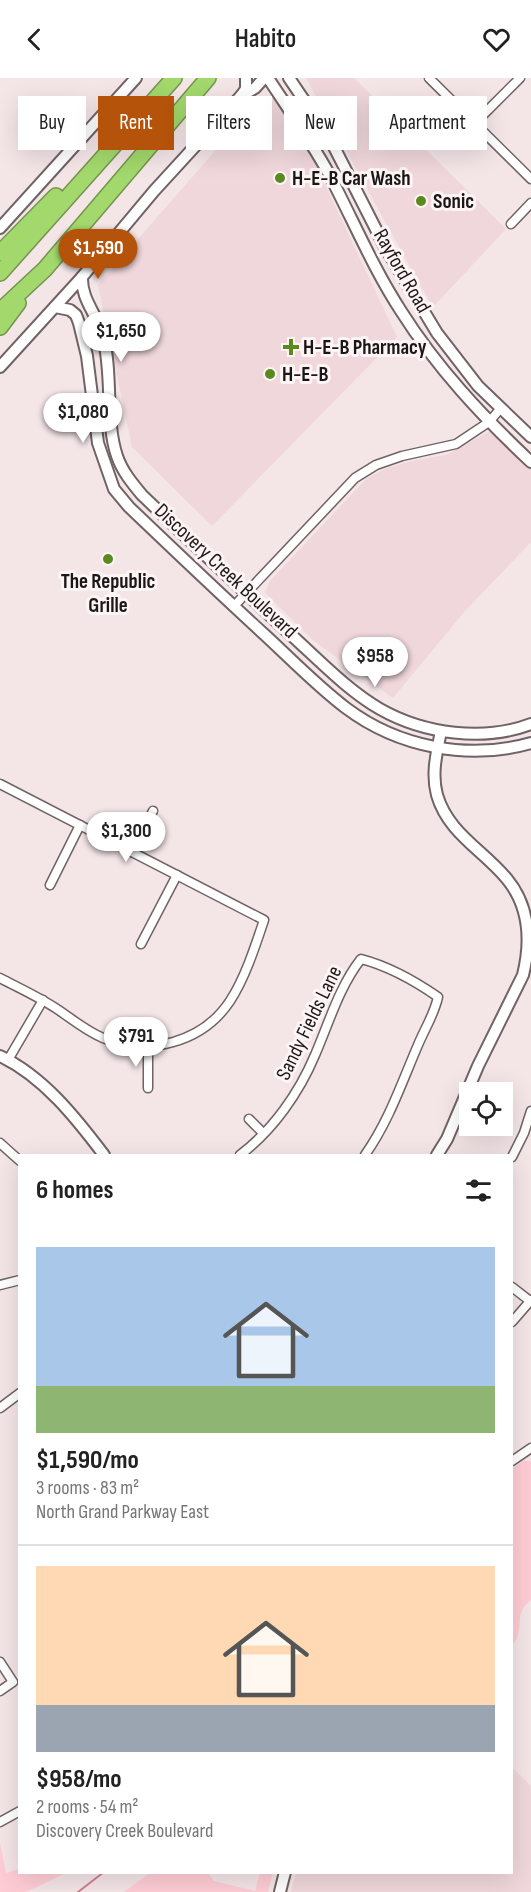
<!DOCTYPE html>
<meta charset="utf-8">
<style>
:root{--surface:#fff;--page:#f2f2f2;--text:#222;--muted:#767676;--line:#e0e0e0;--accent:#b45309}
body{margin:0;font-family:"Sofia Sans Condensed",sans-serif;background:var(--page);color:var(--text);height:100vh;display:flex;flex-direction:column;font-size:22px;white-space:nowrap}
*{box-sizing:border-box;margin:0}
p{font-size:20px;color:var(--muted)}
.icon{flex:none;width:33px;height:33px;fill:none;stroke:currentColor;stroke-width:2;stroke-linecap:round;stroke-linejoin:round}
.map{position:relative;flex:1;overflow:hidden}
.details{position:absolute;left:18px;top:1076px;width:495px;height:720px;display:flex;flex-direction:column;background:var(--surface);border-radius:0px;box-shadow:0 6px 24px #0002}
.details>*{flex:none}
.guide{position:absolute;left:18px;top:18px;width:495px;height:54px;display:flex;gap:12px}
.controls{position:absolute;left:459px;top:1004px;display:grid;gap:12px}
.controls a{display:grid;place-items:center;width:54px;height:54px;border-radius:0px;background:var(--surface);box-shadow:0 6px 24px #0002;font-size:30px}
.price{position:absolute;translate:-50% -51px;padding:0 14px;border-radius:21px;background:#fff;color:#222;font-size:20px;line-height:39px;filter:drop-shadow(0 2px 3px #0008)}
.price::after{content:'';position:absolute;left:50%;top:36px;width:18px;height:14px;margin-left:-9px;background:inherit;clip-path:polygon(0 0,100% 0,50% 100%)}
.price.current{background:var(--accent);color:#fff}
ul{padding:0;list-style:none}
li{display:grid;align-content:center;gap:12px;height:318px;padding:0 18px}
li+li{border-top:2px solid var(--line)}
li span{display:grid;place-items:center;height:186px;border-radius:0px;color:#555}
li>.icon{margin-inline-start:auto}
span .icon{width:108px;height:108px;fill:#fffc;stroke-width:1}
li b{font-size:26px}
h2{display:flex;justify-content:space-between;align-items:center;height:72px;padding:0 18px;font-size:26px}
.chip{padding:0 21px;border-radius:0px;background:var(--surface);box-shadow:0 6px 24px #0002;font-size:21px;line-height:54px}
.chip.current{background:var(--accent);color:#fff}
header{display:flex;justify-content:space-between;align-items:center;height:78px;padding:0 18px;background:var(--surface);font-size:27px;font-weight:600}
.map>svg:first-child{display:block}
</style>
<header><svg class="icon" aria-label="back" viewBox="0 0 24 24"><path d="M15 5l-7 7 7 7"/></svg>Habito<svg class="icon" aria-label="heart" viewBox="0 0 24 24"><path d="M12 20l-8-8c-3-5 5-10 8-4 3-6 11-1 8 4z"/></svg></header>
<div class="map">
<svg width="531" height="1814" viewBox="0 0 531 1814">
<rect width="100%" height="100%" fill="#f4e5e7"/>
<g fill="#efd7db">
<path d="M306 0H354L506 151 433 229 408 185Z"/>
<path d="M263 18 277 22 305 64 397 259 212 448 132 369 98 207Z"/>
<path d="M490 353 531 390V464L465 533 393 620 314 563 265 515 270 503 367 400 387 390 412 383 446 377Z"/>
<path d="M512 1689 531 1708V1814H291L296 1794H512Z"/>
</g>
<g fill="#feccd4">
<path d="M523 1383H531V1522C514 1535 523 1545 517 1560 516 1563 513 1565 512 1568V1391Z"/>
<path d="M0 1765 6 1795 19 1791 20 1794H68L33 1811 25 1814H0Z"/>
<path d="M151 1794H207L214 1803 255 1813 260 1794H273L268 1814H124Z"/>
</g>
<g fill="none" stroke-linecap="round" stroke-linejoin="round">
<path stroke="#d17f8f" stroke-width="2" d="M78 1814 104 1794"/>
<g stroke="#706365" stroke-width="11">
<g id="street">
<path d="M429 0 531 101"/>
<path d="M475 45 520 0"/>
<path d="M511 146 531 125"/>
<path d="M234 528 355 400 376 387 402 378 456 366 489 344 501 330"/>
<path d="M0 706 264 842C255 869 245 900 230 923 203 964 148 979 103 960 86 953 72 941 57 931 39 919 19 910 0 900"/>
<path d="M132 774 153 733"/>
<path d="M50 807 80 747"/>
<path d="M141 866 177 797"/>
<path d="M8 982 43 922"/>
<path d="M148 1010V969"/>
<path d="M249 1041 263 1055"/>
<path d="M0 1065 20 1083"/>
<path d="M240 1077C273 1052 299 1015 315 977 329 945 339 909 361 881 388 888 415 903 438 919 434 937 425 950 418 967 402 1004 389 1043 365 1077"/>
<path d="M512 1079 524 1055 531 1033"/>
<path d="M0 1207 20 1202"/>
<path d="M512 1209 530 1223"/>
<path d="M512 1244 531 1222"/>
<path d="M0 1330 20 1315"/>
<path d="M512 1383 531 1370"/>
<path d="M0 1584 13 1604 0 1613"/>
<path d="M0 1744 20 1733"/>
</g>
</g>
<g stroke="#706365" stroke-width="14">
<g id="secondary">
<path d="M268 0C289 32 311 63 329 96 353 142 373 190 401 233 437 290 482 338 531 384"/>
<path d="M289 0 329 59 385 169 437 255 478 308 531 359"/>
<path d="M241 18 246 11V0"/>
<path d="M0 150 136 0"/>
<path d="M82 199C81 222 98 237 103 259 113 295 105 343 117 378 122 393 132 405 142 417 190 463 239 509 289 555 318 581 347 612 380 631 424 656 484 664 531 646"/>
<path d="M55 229 70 232 76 237 79 245 87 278 98 365 114 411 129 429C174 472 219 515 265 557 291 581 317 608 346 630 398 669 468 683 531 665"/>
<path d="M0 289 82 199 154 113 241 18 255 10 264 0"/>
<path d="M0 978C43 998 76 1040 104 1077"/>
<path d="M437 1077 447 1061 478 988 523 897C531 864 530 829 507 801 483 772 448 755 437 717 431 695 437 674 441 653"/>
<path d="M280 1814 285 1794"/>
</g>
</g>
<g stroke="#73944e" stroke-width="18">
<g id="highway">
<path d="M0 175 56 118"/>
<path d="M0 195 174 0"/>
<path d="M0 233 45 191 208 0"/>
<path d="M0 249 18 225"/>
</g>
</g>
<use href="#street" stroke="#fff" stroke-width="8"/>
<use href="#secondary" stroke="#fff" stroke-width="10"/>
<use href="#highway" stroke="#a2d86c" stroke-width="15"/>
</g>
<g fill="#5a8a1d" stroke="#fdf4f6" stroke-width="2">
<circle cx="280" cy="100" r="6"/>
<circle cx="421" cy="123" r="6"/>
<path d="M288 260h6v6h6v6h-6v6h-6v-6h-6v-6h6z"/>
<circle cx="270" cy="296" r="6"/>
<circle cx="108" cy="481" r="6"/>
</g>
<g text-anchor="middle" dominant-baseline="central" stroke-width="6" stroke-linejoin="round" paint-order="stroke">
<g font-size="21" font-weight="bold" fill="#1c1717" stroke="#fdf4f6" text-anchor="start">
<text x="292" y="100">H-E-B Car Wash</text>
<text x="433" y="123">Sonic</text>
<text x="303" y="269">H-E-B Pharmacy</text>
<text x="282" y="296">H-E-B</text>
<text x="108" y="503" text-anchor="middle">The Republic<tspan x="108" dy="24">Grille</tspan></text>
</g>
<g font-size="21" fill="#1c1717" stroke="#fdf4f6">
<text transform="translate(402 193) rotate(60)">Rayford Road</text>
<text transform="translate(226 493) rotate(43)">Discovery Creek Boulevard</text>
<text transform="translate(309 945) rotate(-64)">Sandy Fields Lane</text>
</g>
</g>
</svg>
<div class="controls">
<a><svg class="icon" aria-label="locate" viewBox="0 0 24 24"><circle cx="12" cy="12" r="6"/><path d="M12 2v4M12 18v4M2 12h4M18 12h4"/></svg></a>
</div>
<b class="price current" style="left:98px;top:202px">$1,590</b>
<b class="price" style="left:121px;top:285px">$1,650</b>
<b class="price" style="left:83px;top:366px">$1,080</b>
<b class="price" style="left:375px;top:610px">$958</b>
<b class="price" style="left:126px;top:785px">$1,300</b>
<b class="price" style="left:136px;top:990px">$791</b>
<div class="guide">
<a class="chip">Buy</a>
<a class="chip current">Rent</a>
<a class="chip">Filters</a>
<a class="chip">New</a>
<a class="chip">Apartment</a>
</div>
<section class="details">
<h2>6 homes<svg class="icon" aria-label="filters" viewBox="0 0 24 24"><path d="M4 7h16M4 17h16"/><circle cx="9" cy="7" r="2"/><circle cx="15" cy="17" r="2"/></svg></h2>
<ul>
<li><span style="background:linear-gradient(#a9c7e8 75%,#8fb573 0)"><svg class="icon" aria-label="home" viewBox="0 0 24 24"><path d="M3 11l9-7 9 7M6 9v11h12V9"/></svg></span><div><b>$1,590/mo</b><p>3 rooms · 83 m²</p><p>North Grand Parkway East</p></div></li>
<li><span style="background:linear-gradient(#ffd9b3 75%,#9aa5b1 0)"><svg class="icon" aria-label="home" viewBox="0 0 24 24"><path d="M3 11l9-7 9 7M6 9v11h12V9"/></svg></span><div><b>$958/mo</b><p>2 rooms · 54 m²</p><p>Discovery Creek Boulevard</p></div></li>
</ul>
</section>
</div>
